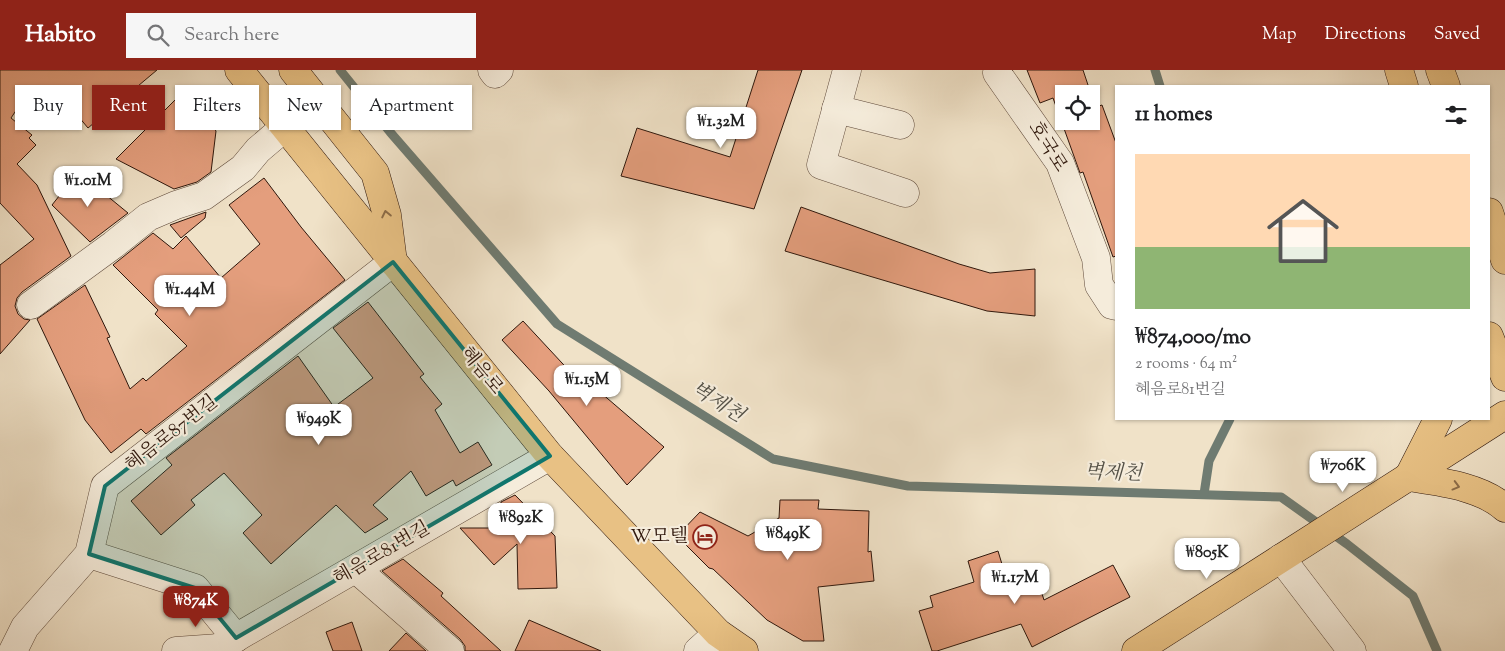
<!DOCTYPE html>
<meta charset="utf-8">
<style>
:root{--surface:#fff;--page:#f6f6f6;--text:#202124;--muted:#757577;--line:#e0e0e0;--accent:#8f2418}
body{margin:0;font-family:"Sorts Mill Goudy","Noto Serif KR",serif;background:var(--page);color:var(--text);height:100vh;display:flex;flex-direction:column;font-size:19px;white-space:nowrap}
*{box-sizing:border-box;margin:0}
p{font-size:16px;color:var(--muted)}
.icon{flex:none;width:28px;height:28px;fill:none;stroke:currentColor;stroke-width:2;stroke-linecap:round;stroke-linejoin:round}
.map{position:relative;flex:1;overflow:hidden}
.side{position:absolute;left:1115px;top:15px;width:375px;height:335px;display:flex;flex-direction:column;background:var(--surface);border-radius:0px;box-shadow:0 1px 4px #0004}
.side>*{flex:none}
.guide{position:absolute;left:15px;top:15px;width:475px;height:45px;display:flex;gap:10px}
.buttons{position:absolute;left:1055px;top:15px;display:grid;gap:10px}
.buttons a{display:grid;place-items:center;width:45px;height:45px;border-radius:0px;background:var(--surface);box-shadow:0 1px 4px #0004;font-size:25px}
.price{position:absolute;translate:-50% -42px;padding:0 11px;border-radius:10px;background:#fff;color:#222;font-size:16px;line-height:32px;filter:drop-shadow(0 1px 2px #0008)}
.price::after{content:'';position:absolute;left:50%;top:30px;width:15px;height:11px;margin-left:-8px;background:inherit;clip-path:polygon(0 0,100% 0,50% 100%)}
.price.active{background:var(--accent);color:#fff}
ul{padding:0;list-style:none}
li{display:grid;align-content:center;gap:10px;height:265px;padding:0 20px}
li+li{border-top:1px solid var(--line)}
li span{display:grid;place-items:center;height:155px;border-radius:0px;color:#555}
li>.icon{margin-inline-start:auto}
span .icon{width:90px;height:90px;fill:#fffc;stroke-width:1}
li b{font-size:21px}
h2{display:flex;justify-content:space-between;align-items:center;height:60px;padding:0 20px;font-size:21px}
.tag{padding:0 18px;border-radius:0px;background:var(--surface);box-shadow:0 1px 4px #0004;font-size:18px;line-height:45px}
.tag.active{background:var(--accent);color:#fff}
header{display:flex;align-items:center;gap:30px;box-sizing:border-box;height:70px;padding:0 25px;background:var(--accent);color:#fff}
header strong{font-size:24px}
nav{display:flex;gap:28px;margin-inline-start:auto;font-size:18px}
.search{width:350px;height:45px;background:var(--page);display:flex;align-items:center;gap:12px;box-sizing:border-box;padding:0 18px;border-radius:0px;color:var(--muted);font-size:19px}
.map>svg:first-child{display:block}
</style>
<header>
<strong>Habito</strong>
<div class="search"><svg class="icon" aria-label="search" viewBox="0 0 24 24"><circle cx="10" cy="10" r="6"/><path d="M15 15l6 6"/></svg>Search here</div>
<nav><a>Map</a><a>Directions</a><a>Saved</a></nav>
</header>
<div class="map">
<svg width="1505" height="581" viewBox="0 0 1505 581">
<rect width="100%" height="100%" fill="#f0e2c8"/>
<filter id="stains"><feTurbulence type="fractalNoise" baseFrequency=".004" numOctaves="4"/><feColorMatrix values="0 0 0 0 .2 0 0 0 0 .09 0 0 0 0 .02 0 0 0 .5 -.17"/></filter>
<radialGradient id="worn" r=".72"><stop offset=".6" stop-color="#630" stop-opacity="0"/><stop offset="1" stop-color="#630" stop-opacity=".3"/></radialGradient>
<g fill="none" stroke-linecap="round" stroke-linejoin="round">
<g stroke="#6f7b71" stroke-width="9">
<path d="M340 0 390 62 557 254 773 389 908 416 1281 427 1347 474 1413 526 1437 581"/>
<path d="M1155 0 1160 16"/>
<path d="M1204 424 1209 391 1230 349"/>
</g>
</g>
<g fill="#e49e7d" stroke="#2f170c">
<path d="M0 0H157L88 58 68 34 46 53 17 39 11 48 32 65 29 68 36 75 17 94 37 115 71 186 22 222 17 228 15 236 18 244 24 249 30 250 0 284V195L34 169 0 133Z"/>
<path d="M758 0H802L754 139 621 106 637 58 730 87Z"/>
<path d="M1027 0H1083L1091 24H1064V51H1091V24L1096 37 1102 35 1116 73V186L1113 187 1083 102 1080 103 1053 28 1040 33Z"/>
<path d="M186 19 216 61 211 102 197 112 174 119 116 89Z"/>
<path d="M78 102 128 143 90 172 52 135Z"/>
<path d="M264 108 301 157 345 210 146 364 141 359 111 383 85 350 37 249 85 215 110 267 107 268 130 319 143 308 146 311 187 276 155 244 158 240 113 195 153 163 173 179 186 166 221 208 260 174 229 135Z"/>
<path d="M801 137 959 194 990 203 1035 199V246L987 241 785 181Z"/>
<path d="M206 142 205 148 181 168 170 155Z"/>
<path d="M368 232 424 304 420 307 442 334 435 340 460 383 478 372 492 395 456 416 453 410 426 426 411 401 373 435 388 449 365 463 336 435 271 494 243 463 262 445 224 403 191 430 195 435 161 465 131 431 172 395 166 388 298 286 334 337 373 308 333 258Z"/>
<path d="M523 251 575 307 579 304 664 377 627 415 549 321 502 270Z"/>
<path d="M515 425 555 466 557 518 518 519 517 474 494 495 460 458H501V432Z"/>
<path d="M780 430H819L818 439 869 441 868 482 871 481 874 511 818 517 824 571H803L767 550 713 499 709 498 677 466 700 442 748 466 779 448Z"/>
<path d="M998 481 1008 514 1036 505 1044 530 1113 495 1130 527 1032 577 1021 554 937 581H932L919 541 933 537 930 526 974 512 968 491Z"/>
<path d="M403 489 443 523 441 526 501 581H465V576L460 569 382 501Z"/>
<path d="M529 550 601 581H515Z"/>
<path d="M352 552 362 581H333L326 562Z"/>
<path d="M406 563 426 581H389Z"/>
</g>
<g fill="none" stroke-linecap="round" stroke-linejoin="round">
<g stroke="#5f4a3b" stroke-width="29">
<g id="minor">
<path d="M492 0 495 4 499 0"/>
<path d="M847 0 821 95 905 123"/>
<path d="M998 0 997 3 1060 93 1096 188 1099 215 1112 235 1116 236"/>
<path d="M836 39 900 55"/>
<path d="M31 235 113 175 148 147 176 135 204 126 243 98 258 80 285 57"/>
<path d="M89 484 195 518 236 568"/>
<path d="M1281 488 1352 581"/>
<path d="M356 499 450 581"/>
<path d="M13 581 25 557 89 484 105 416 393 192"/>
<path d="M176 581 219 578"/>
<path d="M213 581 550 386"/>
<path d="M698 581 718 563"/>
</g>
</g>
<g stroke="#2f170c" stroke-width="29">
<g id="major">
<path d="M239 0 550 386 718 563 744 581"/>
<path d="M293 0 375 103 387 145 393 192"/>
<path d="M1399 0 1404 16"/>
<path d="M1440 0 1446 16"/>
<path d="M1489 142 1505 190"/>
<path d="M1489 266 1505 307"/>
<path d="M1409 406 1438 349"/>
<path d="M1408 407C1440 412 1480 416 1505 438"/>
<path d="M1136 581 1505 345"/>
</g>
</g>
<use href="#minor" stroke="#f5ecdb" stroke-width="28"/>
<use href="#major" stroke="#e8c184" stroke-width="28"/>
</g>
<defs><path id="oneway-chevron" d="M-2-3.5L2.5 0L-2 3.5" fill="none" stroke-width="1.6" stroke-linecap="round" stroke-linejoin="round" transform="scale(1.25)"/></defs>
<g stroke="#8c6c48">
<use href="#oneway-chevron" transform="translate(386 144) rotate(-102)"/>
<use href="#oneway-chevron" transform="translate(1456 416) rotate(15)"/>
</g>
<path fill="#0f766e" fill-opacity="0.2" stroke="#0f766e" stroke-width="4" stroke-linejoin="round" d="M393 192 550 386 236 568 195 518 89 484 105 416Z"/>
<defs>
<g id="hotel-ring" transform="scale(1.25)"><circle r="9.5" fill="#f5ecdb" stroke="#8f2418" stroke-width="1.5"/><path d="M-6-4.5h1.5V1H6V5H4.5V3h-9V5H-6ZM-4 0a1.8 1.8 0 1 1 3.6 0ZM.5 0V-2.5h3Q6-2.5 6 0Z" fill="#8f2418"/></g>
</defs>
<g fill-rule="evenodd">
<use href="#hotel-ring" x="705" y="467"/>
</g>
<g text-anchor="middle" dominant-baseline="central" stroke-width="4.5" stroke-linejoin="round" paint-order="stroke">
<g font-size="19" fill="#2f170c" stroke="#f5ecdb">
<text transform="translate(1047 77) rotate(58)">호국로</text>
<text transform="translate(481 301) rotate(51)">혜음로</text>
<text transform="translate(172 364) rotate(-38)">혜음로87번길</text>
<text transform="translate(382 484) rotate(-30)">혜음로81번길</text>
</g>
<g font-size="19" fill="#2f170c" stroke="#f5ecdb" text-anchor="end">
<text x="688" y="467">W모텔</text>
</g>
<g font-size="20" font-style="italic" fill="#545147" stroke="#f5ecdb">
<text transform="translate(717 333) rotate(32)">벽제천</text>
<text transform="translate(1113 404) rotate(2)">벽제천</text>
</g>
</g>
<rect width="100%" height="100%" filter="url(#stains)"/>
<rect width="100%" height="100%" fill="url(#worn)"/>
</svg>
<div class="buttons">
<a><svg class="icon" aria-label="locate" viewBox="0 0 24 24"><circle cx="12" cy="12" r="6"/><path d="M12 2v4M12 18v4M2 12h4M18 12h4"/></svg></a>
</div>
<b class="price" style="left:721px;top:79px">₩1.32M</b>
<b class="price" style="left:88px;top:138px">₩1.01M</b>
<b class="price" style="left:190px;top:247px">₩1.44M</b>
<b class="price" style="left:587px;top:337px">₩1.15M</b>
<b class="price" style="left:319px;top:376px">₩949K</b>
<b class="price" style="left:1343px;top:423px">₩706K</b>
<b class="price" style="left:521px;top:475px">₩892K</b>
<b class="price" style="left:788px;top:491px">₩849K</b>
<b class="price" style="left:1207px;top:510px">₩805K</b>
<b class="price" style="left:1015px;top:535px">₩1.17M</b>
<b class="price active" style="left:196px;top:558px">₩874K</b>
<div class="guide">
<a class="tag">Buy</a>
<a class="tag active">Rent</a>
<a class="tag">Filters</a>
<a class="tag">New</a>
<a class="tag">Apartment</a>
</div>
<section class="side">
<h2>11 homes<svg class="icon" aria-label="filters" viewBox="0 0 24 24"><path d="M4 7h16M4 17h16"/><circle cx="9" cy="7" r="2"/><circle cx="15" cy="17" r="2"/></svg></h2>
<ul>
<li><span style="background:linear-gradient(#ffd9b3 60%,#8fb573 0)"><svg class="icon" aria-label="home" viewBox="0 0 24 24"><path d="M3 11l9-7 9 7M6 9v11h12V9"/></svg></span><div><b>₩874,000/mo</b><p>2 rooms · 64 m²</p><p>혜음로81번길</p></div></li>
</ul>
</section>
</div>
